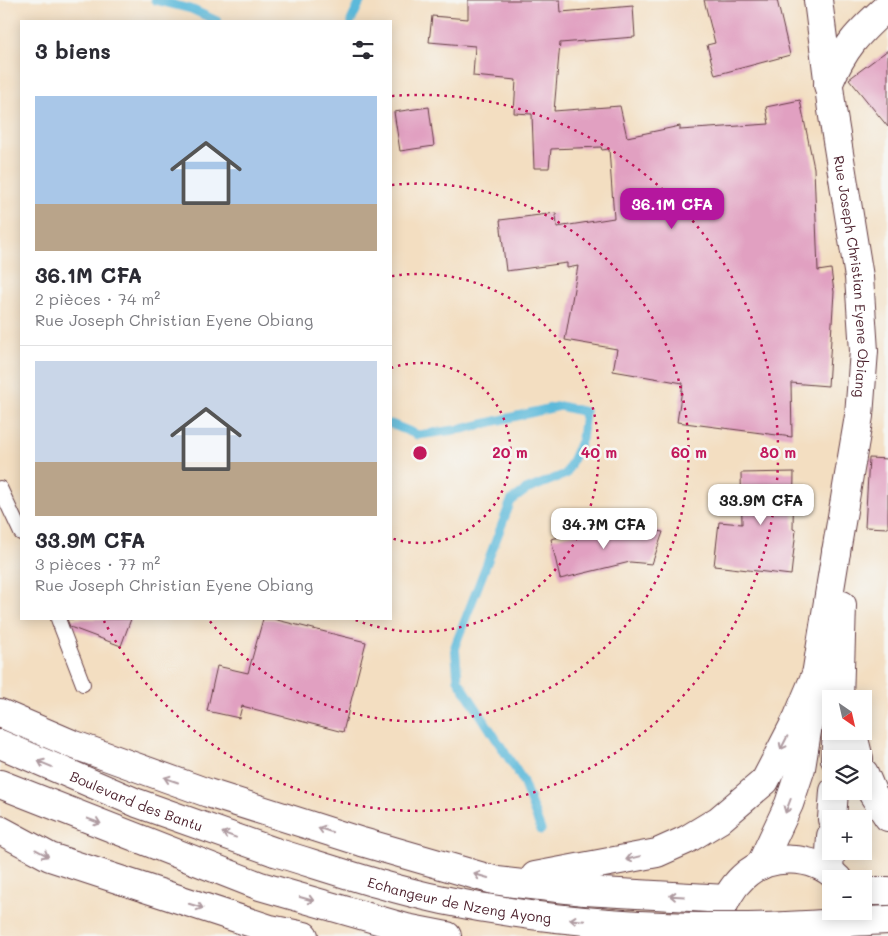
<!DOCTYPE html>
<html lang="fr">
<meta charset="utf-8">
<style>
:root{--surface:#fff;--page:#f2f2f3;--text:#2b2b33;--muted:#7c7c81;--line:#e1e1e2;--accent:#b5179e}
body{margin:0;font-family:Mali,sans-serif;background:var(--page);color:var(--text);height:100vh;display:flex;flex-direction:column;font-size:19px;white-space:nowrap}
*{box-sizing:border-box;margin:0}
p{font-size:16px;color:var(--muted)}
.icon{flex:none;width:28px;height:28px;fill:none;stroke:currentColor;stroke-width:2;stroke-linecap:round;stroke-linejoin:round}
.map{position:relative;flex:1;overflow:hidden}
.panel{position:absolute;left:20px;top:20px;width:372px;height:600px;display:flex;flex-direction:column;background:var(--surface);border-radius:0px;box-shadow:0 2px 12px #0003}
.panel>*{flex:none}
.needle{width:32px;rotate:146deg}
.tools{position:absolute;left:822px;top:690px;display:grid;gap:10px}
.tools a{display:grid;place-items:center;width:50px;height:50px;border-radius:0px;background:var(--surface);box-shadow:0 2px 12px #0003;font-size:25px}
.price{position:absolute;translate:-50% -42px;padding:0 11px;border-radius:10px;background:#fff;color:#222;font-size:16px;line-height:32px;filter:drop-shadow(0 1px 2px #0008)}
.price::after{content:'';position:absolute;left:50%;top:30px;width:15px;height:11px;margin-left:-8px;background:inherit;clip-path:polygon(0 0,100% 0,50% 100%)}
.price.on{background:var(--accent);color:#fff}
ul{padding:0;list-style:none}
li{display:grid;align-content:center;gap:10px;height:265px;padding:0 15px}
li+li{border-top:1px solid var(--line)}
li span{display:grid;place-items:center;height:155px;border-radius:0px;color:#555}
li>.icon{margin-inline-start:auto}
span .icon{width:90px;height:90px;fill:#fffc;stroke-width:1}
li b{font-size:21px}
h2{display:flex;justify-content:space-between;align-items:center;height:60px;padding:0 15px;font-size:21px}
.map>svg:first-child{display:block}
</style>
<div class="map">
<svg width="888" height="936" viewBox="0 0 888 936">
<rect width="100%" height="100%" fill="#f6f6f2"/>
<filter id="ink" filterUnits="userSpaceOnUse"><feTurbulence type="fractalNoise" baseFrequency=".02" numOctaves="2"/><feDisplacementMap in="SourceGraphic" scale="10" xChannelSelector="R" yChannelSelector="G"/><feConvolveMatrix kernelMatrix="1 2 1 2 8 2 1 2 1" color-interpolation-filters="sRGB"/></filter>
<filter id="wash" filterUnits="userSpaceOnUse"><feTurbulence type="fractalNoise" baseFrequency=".0096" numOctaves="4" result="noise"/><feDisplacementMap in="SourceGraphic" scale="20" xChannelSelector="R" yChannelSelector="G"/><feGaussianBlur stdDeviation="1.12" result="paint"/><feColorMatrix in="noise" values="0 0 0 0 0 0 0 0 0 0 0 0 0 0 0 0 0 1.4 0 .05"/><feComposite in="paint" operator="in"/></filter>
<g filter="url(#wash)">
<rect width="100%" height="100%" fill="#f3dec1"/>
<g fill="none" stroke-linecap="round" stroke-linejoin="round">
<g stroke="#5bb9da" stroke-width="9">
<path d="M155 0 191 9 217 21"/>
<path d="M351 21 361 0"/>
<path d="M391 424 418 435 462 429 560 406 585 412 582 439 566 474 526 490 511 501 455 646 458 680 522 779 541 830"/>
</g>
</g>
<g id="blocks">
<g fill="#e1a0c1">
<path d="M468 0H560L561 12 633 6 635 37 560 43 554 111 620 106 627 137 680 126V130L769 124 766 107 800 100 814 168 818 271 831 269 834 292 828 386 791 383 792 437 677 422 683 383 613 371 617 349 565 340 578 266 567 268V263L506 271 500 220 556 213 557 227 614 218 609 149 602 150 601 147 551 149 549 168H534L532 114 514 113 516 80 473 76 475 46 429 42 432 16 468 19Z"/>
<path d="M704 0H777L790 55 715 75 707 45 715 43Z"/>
<path d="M888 50V127L849 79Z"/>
<path d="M429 107 434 146 400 151 394 112Z"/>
<path d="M869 458 888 459V528L865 527Z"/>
<path d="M794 472 793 529 796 530 791 575 714 566 719 522 742 524 741 473Z"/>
<path d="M599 528 633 532 634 528 663 532 652 564 630 562 560 579 551 539Z"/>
<path d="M67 619H131L121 646 70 627Z"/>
<path d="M263 619H273L366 642 343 732 242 706 239 718 207 711 217 666 248 673Z"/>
</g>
</g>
</g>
<g filter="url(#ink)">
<use href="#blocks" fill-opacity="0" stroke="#633c42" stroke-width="1"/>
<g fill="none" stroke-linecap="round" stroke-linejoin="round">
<g stroke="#633c42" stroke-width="16">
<g id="service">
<path d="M0 488 21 533"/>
<path d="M58 619 83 684"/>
</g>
</g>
<g stroke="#633c42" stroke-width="30">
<g id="tertiary">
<path id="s1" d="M818 0 832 110 859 277 864 351 859 416 836 552"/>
<path d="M828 85C844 47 858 33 888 6"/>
</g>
</g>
<g stroke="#633c42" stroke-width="30">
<g id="trunk">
<path d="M839 699 842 605"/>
<path d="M0 713 72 744 208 793 362 842 497 881 584 891 726 899"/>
<path d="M852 731 859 759"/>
<path id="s2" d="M0 744 137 803 275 852"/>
<path d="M835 759 837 731"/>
<path d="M864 773 873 794 888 817"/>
<path d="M0 784 260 886 406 928 447 936"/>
<path d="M832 819 834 791"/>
<path d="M0 830 50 857 270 929 304 936"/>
<path d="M760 866 789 804 801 768 836 552"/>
<path d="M829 870 831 836"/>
<path d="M535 876 657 853 686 840 719 820 765 781 797 719 819 667"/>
<path d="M864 891H888"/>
<path d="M719 916C725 901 731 888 743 877 768 853 814 854 838 879"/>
</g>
</g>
<use href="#service" stroke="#fff" stroke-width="14"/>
<use href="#tertiary" stroke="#fff" stroke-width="28"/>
<use href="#trunk" stroke="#fff" stroke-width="28"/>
<g stroke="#633c42" stroke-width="30" stroke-linecap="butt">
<g id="trunk-bridge">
<path id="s3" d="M275 852C331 869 386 888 443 900 542 921 646 928 748 927 795 927 841 922 888 920"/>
</g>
</g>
<use href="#trunk-bridge" stroke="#fff" stroke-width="28"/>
</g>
<defs><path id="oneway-shaft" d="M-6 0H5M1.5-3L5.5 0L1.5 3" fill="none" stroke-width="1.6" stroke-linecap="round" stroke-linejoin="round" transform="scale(1.25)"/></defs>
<g stroke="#ae9aa0">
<use href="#oneway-shaft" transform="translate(784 743) rotate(117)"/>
<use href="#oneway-shaft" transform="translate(45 764) rotate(-157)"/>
<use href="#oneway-shaft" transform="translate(171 780) rotate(-161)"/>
<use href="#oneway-shaft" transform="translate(788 806) rotate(111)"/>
<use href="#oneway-shaft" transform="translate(94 821) rotate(21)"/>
<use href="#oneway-shaft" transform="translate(325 830) rotate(-162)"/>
<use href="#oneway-shaft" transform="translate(229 835) rotate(-160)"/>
<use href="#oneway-shaft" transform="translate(42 853) rotate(28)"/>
<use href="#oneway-shaft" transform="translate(633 858) rotate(167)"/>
<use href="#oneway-shaft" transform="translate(481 876) rotate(-164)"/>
<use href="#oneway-shaft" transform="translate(677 896) rotate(-177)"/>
<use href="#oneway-shaft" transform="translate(307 899) rotate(16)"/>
<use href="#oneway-shaft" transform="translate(196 906) rotate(17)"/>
<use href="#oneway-shaft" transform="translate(577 920) rotate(-175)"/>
</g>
</g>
<g fill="none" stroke="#c2185b" stroke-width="2.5" stroke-dasharray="2.5 5">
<path d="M391 368A90 90 0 1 1 391 538"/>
<path d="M392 276A179 179 0 1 1 353 619"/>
<path d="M392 185A269 269 0 1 1 209 620"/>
<path d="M392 96A358 358 0 1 1 104 621"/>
</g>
<g text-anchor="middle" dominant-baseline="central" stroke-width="5" stroke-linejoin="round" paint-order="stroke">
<g font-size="14" fill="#4a1f2b" stroke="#f6f6f2">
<text stroke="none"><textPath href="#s1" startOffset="279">Rue Joseph Christian Eyene Obiang</textPath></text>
<text stroke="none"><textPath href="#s2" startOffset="148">Boulevard des Bantu</textPath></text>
<text stroke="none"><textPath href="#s3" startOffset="191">Echangeur de Nzeng Ayong</textPath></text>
</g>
</g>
<circle cx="420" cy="453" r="8" fill="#c2185b" stroke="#f6f6f2" stroke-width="2.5"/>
<g font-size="15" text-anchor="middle" font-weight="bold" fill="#c2185b" stroke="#f6f6f2" stroke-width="5" stroke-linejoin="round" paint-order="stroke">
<text x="510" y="458">20 m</text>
<text x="599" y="458">40 m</text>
<text x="689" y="458">60 m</text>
<text x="778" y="458">80 m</text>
</g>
</svg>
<div class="tools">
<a><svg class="needle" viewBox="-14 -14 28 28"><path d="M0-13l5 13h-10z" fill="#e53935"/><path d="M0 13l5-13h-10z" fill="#7c7c81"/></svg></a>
<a><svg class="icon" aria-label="layers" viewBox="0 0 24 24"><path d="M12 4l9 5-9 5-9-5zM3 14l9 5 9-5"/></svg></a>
<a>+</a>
<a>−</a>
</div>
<b class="price on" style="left:672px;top:230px">36.1M CFA</b>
<b class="price" style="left:761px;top:526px">33.9M CFA</b>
<b class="price" style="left:604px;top:550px">34.7M CFA</b>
<section class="panel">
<h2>3 biens<svg class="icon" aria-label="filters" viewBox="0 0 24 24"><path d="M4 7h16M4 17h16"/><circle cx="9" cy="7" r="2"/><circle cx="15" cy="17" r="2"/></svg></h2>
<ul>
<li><span style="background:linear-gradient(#a9c7e8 70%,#b9a48a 0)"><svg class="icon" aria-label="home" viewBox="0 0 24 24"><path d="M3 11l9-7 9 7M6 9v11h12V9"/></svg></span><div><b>36.1M CFA</b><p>2 pièces · 74 m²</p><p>Rue Joseph Christian Eyene Obiang</p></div></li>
<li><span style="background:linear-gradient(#c9d6e8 65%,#b9a48a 0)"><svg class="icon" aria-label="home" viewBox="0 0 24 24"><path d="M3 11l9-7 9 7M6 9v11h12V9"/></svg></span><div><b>33.9M CFA</b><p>3 pièces · 77 m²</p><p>Rue Joseph Christian Eyene Obiang</p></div></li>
</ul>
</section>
</div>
